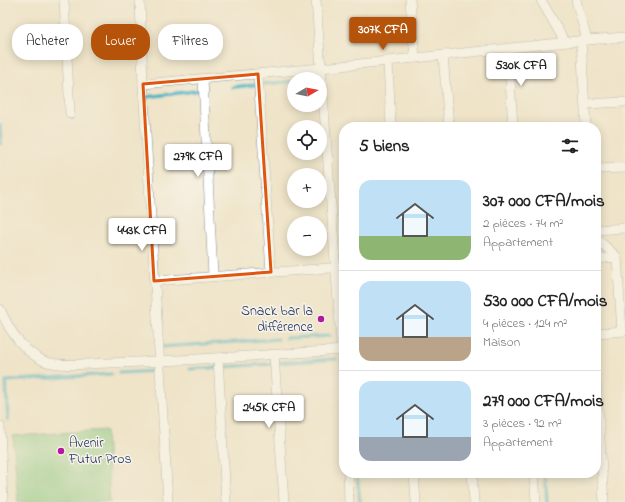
<!DOCTYPE html>
<html lang="fr">
<meta charset="utf-8">
<style>
:root{--surface:#fff;--page:#f6f6f6;--text:#222;--muted:#767676;--line:#e0e0e0;--accent:#b45309}
body{margin:0;font-family:"Indie Flower",sans-serif;background:var(--page);color:var(--text);height:100vh;display:flex;flex-direction:column;font-size:15px;white-space:nowrap}
*{box-sizing:border-box;margin:0}
p{font-size:13px;color:var(--muted)}
.icon{flex:none;width:22px;height:22px;fill:none;stroke:currentColor;stroke-width:2;stroke-linecap:round;stroke-linejoin:round}
.map{position:relative;flex:1;overflow:hidden}
.details{position:absolute;left:339px;top:122px;width:262px;height:356px;display:flex;flex-direction:column;background:var(--surface);border-radius:16px;box-shadow:0 2px 10px #0003}
.details>*{flex:none}
.banner{position:absolute;left:12px;top:24px;width:267px;height:36px;display:flex;gap:8px}
.needle{width:26px;rotate:80deg}
.controls{position:absolute;left:287px;top:72px;display:grid;gap:8px}
.controls a{display:grid;place-items:center;width:40px;height:40px;border-radius:50%;background:var(--surface);box-shadow:0 2px 10px #0003;font-size:20px}
.price{position:absolute;translate:-50% -34px;padding:0 9px;border-radius:4px;background:#fff;color:#222;font-size:13px;line-height:26px;filter:drop-shadow(0 1px 2px #0008)}
.price::after{content:'';position:absolute;left:50%;top:24px;width:12px;height:9px;margin-left:-6px;background:inherit;clip-path:polygon(0 0,100% 0,50% 100%)}
.price.on{background:var(--accent);color:#fff}
ul{padding:0;list-style:none}
li{display:flex;align-items:center;gap:12px;height:100px;padding:0 20px}
li+li{border-top:1px solid var(--line)}
li span{display:grid;place-items:center;flex:none;width:112px;height:80px;border-radius:12px;color:#555}
li>.icon{margin-inline-start:auto}
span .icon{width:48px;height:48px;fill:#fffc;stroke-width:1}
li b{font-size:17px}
h2{display:flex;justify-content:space-between;align-items:center;height:48px;padding:0 20px;font-size:17px}
.tag{padding:0 14px;border-radius:16px;background:var(--surface);box-shadow:0 2px 10px #0003;font-size:14px;line-height:36px}
.tag.on{background:var(--accent);color:#fff}
.map>svg:first-child{display:block}
</style>
<div class="map">
<svg width="625" height="502" viewBox="0 0 625 502">
<rect width="100%" height="100%" fill="#f7f3e8"/>
<filter id="ink" filterUnits="userSpaceOnUse"><feTurbulence type="fractalNoise" baseFrequency=".025" numOctaves="2"/><feDisplacementMap in="SourceGraphic" scale="8" xChannelSelector="R" yChannelSelector="G"/><feConvolveMatrix kernelMatrix="1 2 1 2 8 2 1 2 1" color-interpolation-filters="sRGB"/></filter>
<filter id="wash" filterUnits="userSpaceOnUse"><feTurbulence type="fractalNoise" baseFrequency=".012" numOctaves="4" result="noise"/><feDisplacementMap in="SourceGraphic" scale="16" xChannelSelector="R" yChannelSelector="G"/><feGaussianBlur stdDeviation="0.9" result="paint"/><feColorMatrix in="noise" values="0 0 0 0 0 0 0 0 0 0 0 0 0 0 0 0 0 1.4 0 .05"/><feComposite in="paint" operator="in"/></filter>
<g filter="url(#wash)">
<rect width="100%" height="100%" fill="#efe4c8"/>
<path fill="#85cb85" stroke="#507d72" d="M106 430 110 502H18L13 436Z"/>
<g fill="none" stroke-linecap="round" stroke-linejoin="round">
<g stroke="#46b1c5" stroke-width="3.5">
<path d="M308 79 319 78"/>
<path d="M233 87 294 81"/>
<path d="M146 98V97L202 90"/>
<path d="M0 125 1 144"/>
<path d="M286 338 330 336"/>
<path d="M160 347 278 339"/>
<path d="M276 363 336 359"/>
<path d="M190 369 272 364"/>
<path d="M119 373 157 371"/>
<path d="M8 420 6 381 111 374"/>
<path d="M357 473 360 502"/>
<path d="M545 473 547 502"/>
</g>
</g>
</g>
<g filter="url(#ink)">
<g fill="none" stroke-linecap="round" stroke-linejoin="round">
<g stroke="#858a93" stroke-width="10">
<g id="street">
<path d="M64 0 70 114"/>
<path d="M140 0 143 84 168 502"/>
<path d="M316 0 344 382"/>
<path d="M410 0 415 58"/>
<path d="M541 0 565 42"/>
<path d="M576 0 587 40"/>
<path d="M581 40 586 127"/>
<path d="M508 49 513 127"/>
<path d="M443 55 449 127"/>
<path d="M388 61 391 127"/>
<path d="M258 74 271 272"/>
<path d="M203 79 213 276"/>
<path d="M143 84 321 68 587 40 625 37"/>
<path d="M585 104 625 102"/>
<path d="M596 169 625 168"/>
<path d="M596 230 625 228"/>
<path d="M596 238 617 257 622 331"/>
<path d="M596 259 617 257"/>
<path d="M154 281 344 267"/>
<path d="M0 309C9 330 22 351 44 361 58 367 91 364 107 363 186 361 265 355 344 350"/>
<path d="M596 333 625 331"/>
<path d="M274 354 284 502"/>
<path d="M218 358 226 502"/>
<path d="M596 378 604 502"/>
<path d="M0 426 3 502"/>
<path d="M348 473 349 502"/>
<path d="M414 473 416 502"/>
<path d="M472 473 474 502"/>
<path d="M534 473 536 502"/>
</g>
</g>
<use href="#street" stroke="#fff" stroke-width="9"/>
</g>
</g>
<path d="M0 0H625V502H0ZM258 74 271 272 154 281 143 84Z" fill="#efe4c8" fill-opacity=".55" fill-rule="evenodd"/>
<path fill="none" stroke="#de5710" stroke-width="3" stroke-linejoin="round" d="M258 74 271 272 154 281 143 84Z"/>
<g fill="#b5179e" stroke="#f7f3e8" stroke-width="1.5">
<circle cx="321" cy="319" r="4"/>
<circle cx="61" cy="451" r="4"/>
</g>
<g text-anchor="middle" dominant-baseline="central" stroke-width="3" stroke-linejoin="round" paint-order="stroke">
<g font-size="14" fill="#1b2f5e" stroke="#f7f3e8" text-anchor="end">
<text x="313" y="311">Snack bar la<tspan x="313" dy="16">différence</tspan></text>
<text x="69" y="443" text-anchor="start">Avenir<tspan x="69" dy="16">Futur Pros</tspan></text>
</g>
</g>
</svg>
<div class="controls">
<a><svg class="needle" viewBox="-14 -14 28 28"><path d="M0-13l5 13h-10z" fill="#e53935"/><path d="M0 13l5-13h-10z" fill="#767676"/></svg></a>
<a><svg class="icon" aria-label="locate" viewBox="0 0 24 24"><circle cx="12" cy="12" r="6"/><path d="M12 2v4M12 18v4M2 12h4M18 12h4"/></svg></a>
<a>+</a>
<a>−</a>
</div>
<b class="price on" style="left:383px;top:51px">307K CFA</b>
<b class="price" style="left:521px;top:87px">530K CFA</b>
<b class="price" style="left:198px;top:178px">279K CFA</b>
<b class="price" style="left:142px;top:252px">443K CFA</b>
<b class="price" style="left:269px;top:429px">245K CFA</b>
<div class="banner">
<a class="tag">Acheter</a>
<a class="tag on">Louer</a>
<a class="tag">Filtres</a>
</div>
<section class="details">
<h2>5 biens<svg class="icon" aria-label="filters" viewBox="0 0 24 24"><path d="M4 7h16M4 17h16"/><circle cx="9" cy="7" r="2"/><circle cx="15" cy="17" r="2"/></svg></h2>
<ul>
<li><span style="background:linear-gradient(#bfe0f5 70%,#8fb573 0)"><svg class="icon" aria-label="home" viewBox="0 0 24 24"><path d="M3 11l9-7 9 7M6 9v11h12V9"/></svg></span><div><b>307 000 CFA/mois</b><p>2 pièces · 74 m²</p><p>Appartement</p></div></li>
<li><span style="background:linear-gradient(#bfe0f5 70%,#b9a48a 0)"><svg class="icon" aria-label="home" viewBox="0 0 24 24"><path d="M3 11l9-7 9 7M6 9v11h12V9"/></svg></span><div><b>530 000 CFA/mois</b><p>4 pièces · 124 m²</p><p>Maison</p></div></li>
<li><span style="background:linear-gradient(#bfe0f5 70%,#9aa5b1 0)"><svg class="icon" aria-label="home" viewBox="0 0 24 24"><path d="M3 11l9-7 9 7M6 9v11h12V9"/></svg></span><div><b>279 000 CFA/mois</b><p>3 pièces · 92 m²</p><p>Appartement</p></div></li>
</ul>
</section>
</div>
